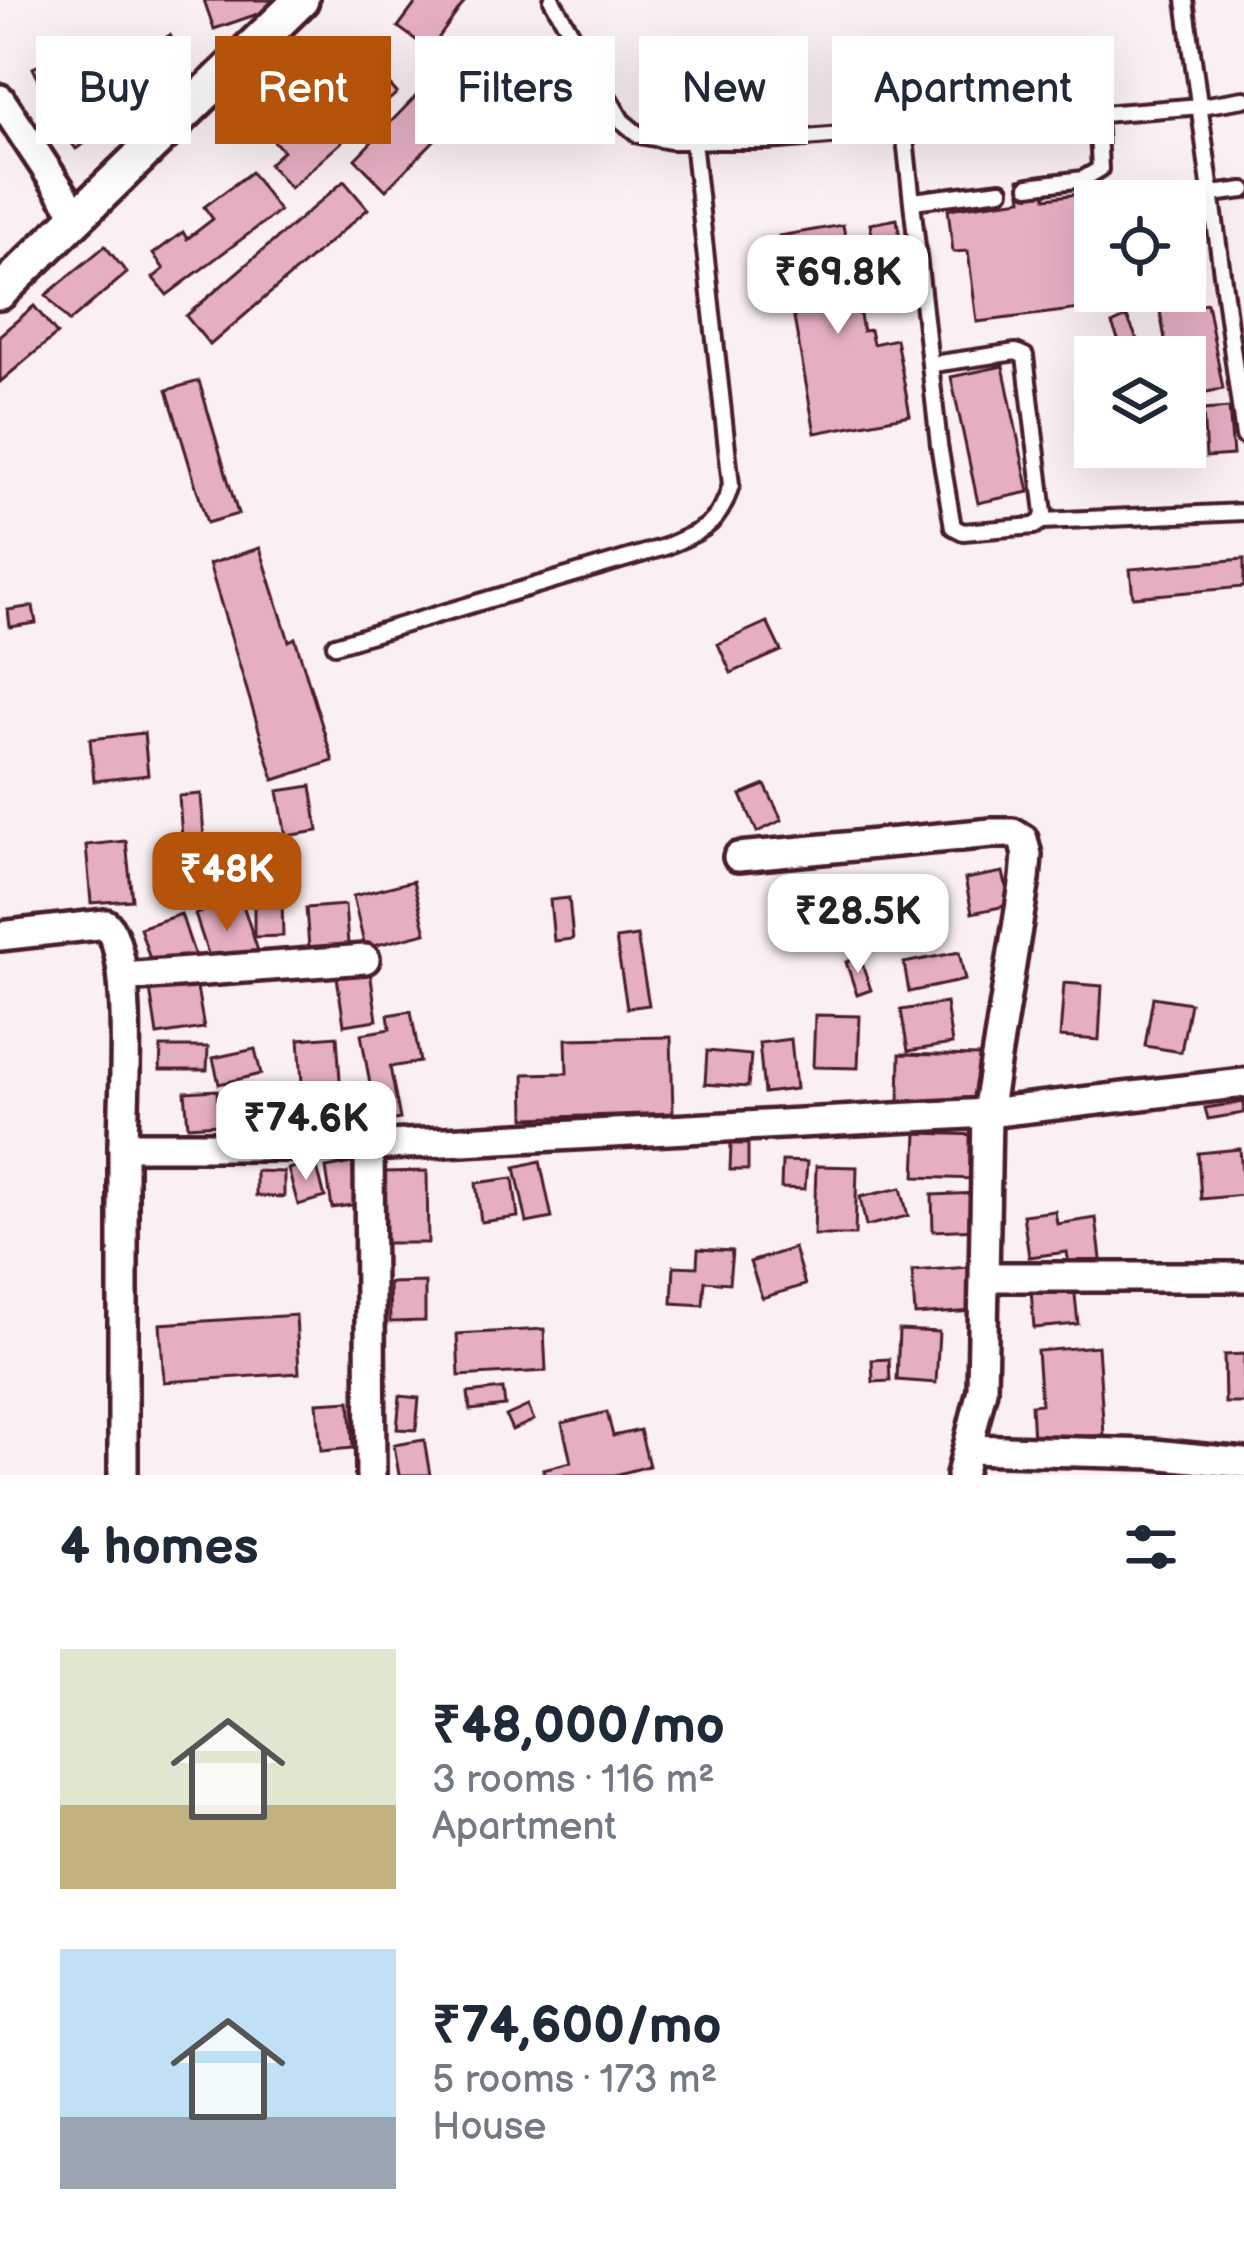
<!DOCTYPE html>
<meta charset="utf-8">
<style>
:root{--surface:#fff;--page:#f2f2f3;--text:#1f2937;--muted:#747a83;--accent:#b45309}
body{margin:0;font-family:"Balsamiq Sans",sans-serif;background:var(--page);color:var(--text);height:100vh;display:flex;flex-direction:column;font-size:45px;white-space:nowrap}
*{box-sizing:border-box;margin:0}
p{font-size:39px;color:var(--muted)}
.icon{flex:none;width:66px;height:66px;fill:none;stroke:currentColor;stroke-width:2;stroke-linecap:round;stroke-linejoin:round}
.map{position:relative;height:1475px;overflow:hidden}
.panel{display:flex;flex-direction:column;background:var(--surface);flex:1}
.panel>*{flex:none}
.top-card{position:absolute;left:36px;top:36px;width:1173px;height:108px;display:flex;gap:24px}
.fabs{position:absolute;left:1074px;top:180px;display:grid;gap:24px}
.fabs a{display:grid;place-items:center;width:132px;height:132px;border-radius:0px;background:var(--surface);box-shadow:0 12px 48px #0002;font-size:60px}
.price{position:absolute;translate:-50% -102px;padding:0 27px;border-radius:24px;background:#fff;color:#222;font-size:39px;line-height:78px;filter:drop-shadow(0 3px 6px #0008)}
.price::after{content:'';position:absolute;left:50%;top:72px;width:36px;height:27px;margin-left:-18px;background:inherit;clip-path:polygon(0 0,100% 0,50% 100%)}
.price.on{background:var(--accent);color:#fff}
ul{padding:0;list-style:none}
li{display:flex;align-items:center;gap:36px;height:300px;padding:0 60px}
li span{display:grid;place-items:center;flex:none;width:336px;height:240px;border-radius:0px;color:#555}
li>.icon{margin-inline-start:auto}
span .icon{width:144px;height:144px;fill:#fffc;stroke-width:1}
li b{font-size:51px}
h2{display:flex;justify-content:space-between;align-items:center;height:144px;padding:0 60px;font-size:51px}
.pill{padding:0 42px;border-radius:0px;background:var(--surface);box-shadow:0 12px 48px #0002;font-size:42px;line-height:108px}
.pill.on{background:var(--accent);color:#fff}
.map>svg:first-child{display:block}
</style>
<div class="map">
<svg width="1244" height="1475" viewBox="0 0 1244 1475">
<rect width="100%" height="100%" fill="#faeff3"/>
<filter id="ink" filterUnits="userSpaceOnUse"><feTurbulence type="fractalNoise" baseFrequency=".00833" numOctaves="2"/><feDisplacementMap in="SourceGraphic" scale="24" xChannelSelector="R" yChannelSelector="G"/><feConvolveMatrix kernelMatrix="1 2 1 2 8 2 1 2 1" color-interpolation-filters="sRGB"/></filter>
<g filter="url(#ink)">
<g fill="#e5aec3" stroke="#4a1f2b" stroke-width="3">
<path d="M204 0H275L278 7 214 29Z"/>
<path d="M418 0 465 1 430 50 398 27Z"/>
<path d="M170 35 193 74 169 89 146 51Z"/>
<path d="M91 39 109 75 50 104 33 68Z"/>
<path d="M366 59 397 93 290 188 269 164 283 151 273 140 302 114 311 124 332 106 324 96Z"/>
<path d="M450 61 482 91 386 190 355 159Z"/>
<path d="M131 70 142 87 152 81 163 100 122 123 101 88Z"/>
<path d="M100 98 116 121 76 149 59 126Z"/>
<path d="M251 172 279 211 167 295 153 278 164 269 153 254 183 232 187 239 213 219 204 207Z"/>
<path d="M1043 176 1046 198 1127 188 1129 201H1095V291L1143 293 1087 300 1088 308 977 322 968 251 953 252 948 209 1022 199 1019 179Z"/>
<path d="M344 181 368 209 210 345 186 316Z"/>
<path d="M897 219 901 246 875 250 870 224Z"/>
<path d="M843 225 863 331 870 330 873 344 896 339 910 415 815 433 779 236Z"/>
<path d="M105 246 127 273 69 322 46 295Z"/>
<path d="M1207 303 1223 389 1185 396V357H1168L1160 311Z"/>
<path d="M34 306 57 334 0 382V335Z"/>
<path d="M1127 317 1137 339 1121 346 1112 324Z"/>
<path d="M1003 366 1029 492 978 503 951 377Z"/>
<path d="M199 381 238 514 207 523 167 390Z"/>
<path d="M1229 408 1233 455 1206 457 1203 410Z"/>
<path d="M260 548 289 641 295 638 333 761 274 780 209 564Z"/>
<path d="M1244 559V587L1133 597 1130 569Z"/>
<path d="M33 606 36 623 10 627 8 610Z"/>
<path d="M767 622 781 651 731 673 718 644Z"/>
<path d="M144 733 148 775 94 781 90 739Z"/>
<path d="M765 785 782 820 757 832 741 795Z"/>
<path d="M311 786 318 831 286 836 278 791Z"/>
<path d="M201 794 204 838 182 839 179 796Z"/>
<path d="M126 841 132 900 91 903 86 845Z"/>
<path d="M1003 872 1010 905 972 913 965 879Z"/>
<path d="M413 881 426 933 365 948 353 896Z"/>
<path d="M569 898 573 939 554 941 550 900Z"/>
<path d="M241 899 259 954 213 969 195 914Z"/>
<path d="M282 901 283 936 254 937V902Z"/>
<path d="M345 905 349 957 310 961 306 908Z"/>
<path d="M181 914 195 956 153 969 140 928Z"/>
<path d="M637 936 649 1005 627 1008 616 939Z"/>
<path d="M959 952 965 980 909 992 904 963Z"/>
<path d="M860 957 871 990 857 995 846 962Z"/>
<path d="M369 964 377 1020 344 1025 336 970Z"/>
<path d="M196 982 204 1028 157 1035 150 989Z"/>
<path d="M1064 983 1102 986 1099 1040 1060 1037Z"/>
<path d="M1153 997 1190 1003 1181 1052 1145 1046Z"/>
<path d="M946 1003 952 1044 908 1051 901 1010Z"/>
<path d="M411 1011 420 1062 390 1067 400 1119 377 1123 361 1034 390 1029 388 1015Z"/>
<path d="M815 1015 860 1016 858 1068 813 1067Z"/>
<path d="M337 1036 343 1123 305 1126 299 1039Z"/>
<path d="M671 1037 673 1113 525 1118 524 1074 567 1073 566 1039Z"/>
<path d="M791 1039 796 1089 764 1093 759 1043Z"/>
<path d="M161 1047H208L207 1070H160Z"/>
<path d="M255 1049 261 1074 219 1084 213 1058Z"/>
<path d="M707 1051 751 1055 748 1087 705 1084Z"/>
<path d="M900 1054 979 1056 978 1105 899 1104Z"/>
<path d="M217 1090 219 1124 188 1126 185 1092Z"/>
<path d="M1244 1102V1113L1208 1119 1205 1108Z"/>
<path d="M917 1133 980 1135 978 1179 915 1177Z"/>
<path d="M731 1144H748V1170H730Z"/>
<path d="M1240 1149 1244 1195 1201 1199 1198 1153Z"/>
<path d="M315 1161 325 1197 298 1205 288 1169Z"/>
<path d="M540 1161 552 1218 527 1223 515 1167Z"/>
<path d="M782 1161 807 1162 805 1189 781 1188Z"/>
<path d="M357 1162 364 1203 332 1208 326 1168Z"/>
<path d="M816 1166 857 1167 855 1235H814Z"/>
<path d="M256 1171 284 1172V1197L256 1196Z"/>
<path d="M427 1171 428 1243H384L383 1172Z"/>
<path d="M513 1178 518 1217 481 1222 476 1183Z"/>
<path d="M901 1188 908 1216 866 1226 860 1197Z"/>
<path d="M978 1193 979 1229 933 1231 932 1195Z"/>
<path d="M1055 1211 1057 1224 1096 1218 1102 1267 1070 1271 1067 1252 1029 1257 1023 1215Z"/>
<path d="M794 1248 805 1285 762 1298 750 1262Z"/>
<path d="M698 1249 732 1251 729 1283 705 1281 703 1305 672 1303 674 1266 697 1267Z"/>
<path d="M970 1267 974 1311 915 1315 912 1271Z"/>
<path d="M425 1282V1321L390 1322 389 1283Z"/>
<path d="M1074 1285 1078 1324 1034 1328 1031 1289Z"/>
<path d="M296 1315 299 1373 164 1382 160 1324Z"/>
<path d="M544 1329 546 1371 459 1376 457 1334Z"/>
<path d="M899 1330 939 1332 936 1383 897 1380Z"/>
<path d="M1098 1346 1104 1435 1033 1441 1031 1405 1041 1404 1037 1351Z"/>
<path d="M1244 1354V1403H1225L1224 1355Z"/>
<path d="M889 1359 890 1381 873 1382 872 1360Z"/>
<path d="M503 1389 505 1406 470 1410 468 1393Z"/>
<path d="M400 1396 419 1398 416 1430 397 1429Z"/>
<path d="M350 1401 353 1448 321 1451 317 1403Z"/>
<path d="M528 1406 534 1420 512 1430 506 1416Z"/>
<path d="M607 1412 613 1436 640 1430 649 1466 615 1475H545L543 1469 571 1462 562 1423Z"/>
<path d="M424 1440 430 1475H399L394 1445Z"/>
</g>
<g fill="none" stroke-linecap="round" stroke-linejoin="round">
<g stroke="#4a1f2b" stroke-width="22">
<g id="service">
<path d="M552 0 622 121 639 135 671 141H768L1201 106 1244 99"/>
<path d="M1185 0 1244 436"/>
<path d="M904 130 939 445 953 527 963 532 1034 526 1042 521 1244 512"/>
<path d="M1029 186 1083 179 1100 169 1097 114"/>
<path d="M1212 194 1244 190"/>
<path d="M913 201 1001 190"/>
<path d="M933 364 1016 352 1025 356 1044 513 1042 521"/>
<path d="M335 645 665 547C702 530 719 527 731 485L693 141"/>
</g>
</g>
<g stroke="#4a1f2b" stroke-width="36">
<g id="minor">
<path d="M0 99 78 217"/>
<path d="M738 857 992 833H1013L1023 839 1027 855 1025 879 987 1113 982 1390 961 1475"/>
<path d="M0 936 106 924C135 954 123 1099 123 1146H369L987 1113 1244 1083"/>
<path d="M123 977 365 959"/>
<path d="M123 1146V1475"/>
<path d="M369 1146 371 1475"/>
<path d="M987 1277H1244"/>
<path d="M968 1449 1154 1454 1244 1463"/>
</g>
</g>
<g stroke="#4a1f2b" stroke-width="42">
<path id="tertiary" d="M0 292 301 0"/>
</g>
<use href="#service" stroke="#fff" stroke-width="14"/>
<use href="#minor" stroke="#fff" stroke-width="27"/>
<use href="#tertiary" stroke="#fff" stroke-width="33"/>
</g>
</g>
</svg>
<div class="fabs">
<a><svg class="icon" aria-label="locate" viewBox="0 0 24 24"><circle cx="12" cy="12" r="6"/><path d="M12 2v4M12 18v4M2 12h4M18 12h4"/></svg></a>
<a><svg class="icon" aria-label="layers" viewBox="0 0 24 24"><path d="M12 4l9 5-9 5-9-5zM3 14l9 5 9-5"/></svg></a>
</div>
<b class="price" style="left:838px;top:337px">₹69.8K</b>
<b class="price on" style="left:227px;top:934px">₹48K</b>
<b class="price" style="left:858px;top:976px">₹28.5K</b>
<b class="price" style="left:306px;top:1183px">₹74.6K</b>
<div class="top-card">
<a class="pill">Buy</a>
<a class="pill on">Rent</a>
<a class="pill">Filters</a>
<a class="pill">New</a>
<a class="pill">Apartment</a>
</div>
</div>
<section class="panel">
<h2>4 homes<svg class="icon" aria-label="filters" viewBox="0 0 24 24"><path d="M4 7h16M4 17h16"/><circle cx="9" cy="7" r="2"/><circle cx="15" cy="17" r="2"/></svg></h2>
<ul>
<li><span style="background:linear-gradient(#dfe7d0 65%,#c2b280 0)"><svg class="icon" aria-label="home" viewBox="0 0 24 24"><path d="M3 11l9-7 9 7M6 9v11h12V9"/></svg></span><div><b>₹48,000/mo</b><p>3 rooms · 116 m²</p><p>Apartment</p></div></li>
<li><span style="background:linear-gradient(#bfe0f5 70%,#9aa5b1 0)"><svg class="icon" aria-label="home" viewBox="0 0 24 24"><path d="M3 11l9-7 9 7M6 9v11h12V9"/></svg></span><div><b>₹74,600/mo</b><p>5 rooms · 173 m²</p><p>House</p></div></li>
</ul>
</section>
